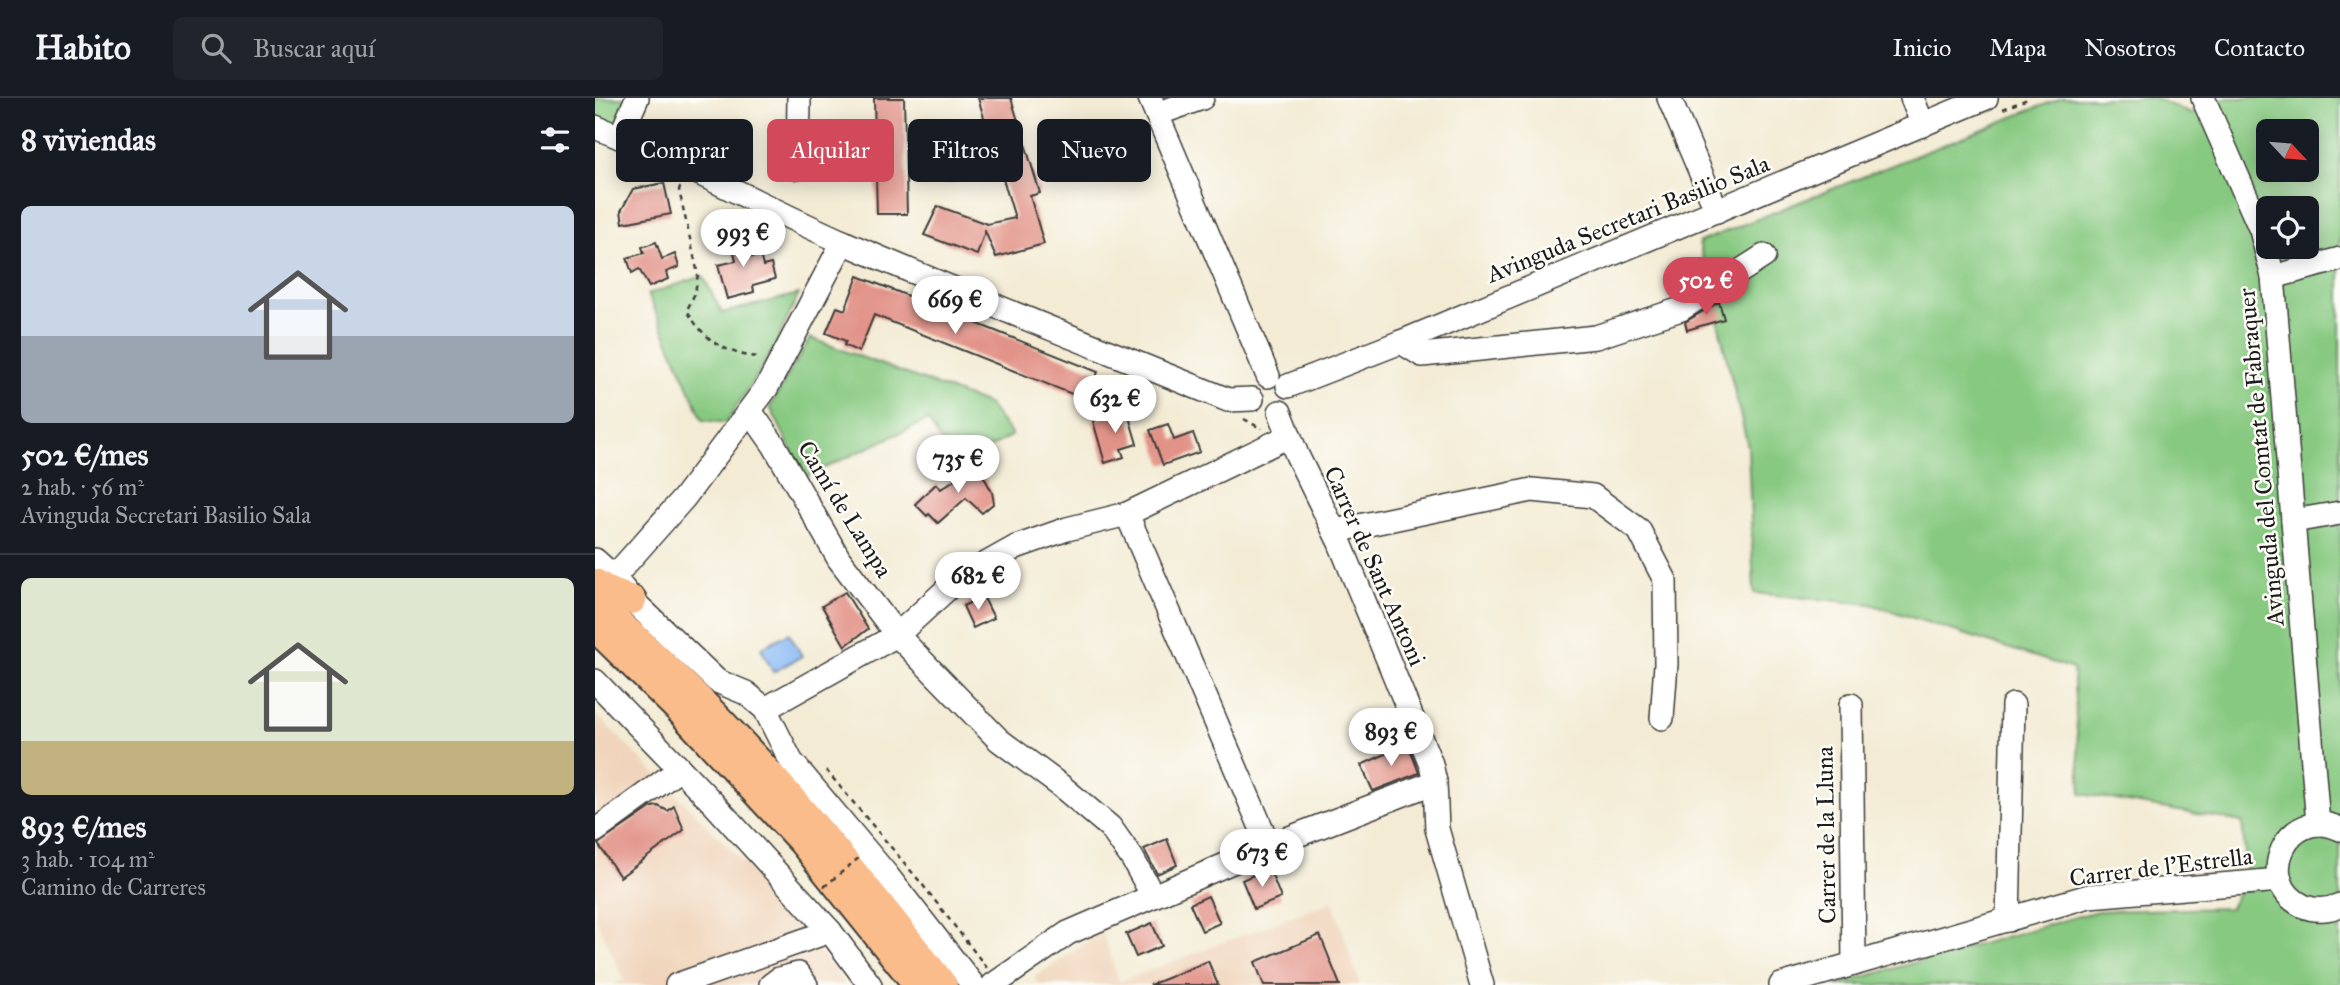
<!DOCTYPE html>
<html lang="es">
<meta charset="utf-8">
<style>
:root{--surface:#171b24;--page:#20242c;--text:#f1f3f6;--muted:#9ea1a6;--line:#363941;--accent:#d1495b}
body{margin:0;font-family:"IM FELL Great Primer",serif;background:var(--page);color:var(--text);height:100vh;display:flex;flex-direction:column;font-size:26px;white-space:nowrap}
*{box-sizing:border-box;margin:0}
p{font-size:23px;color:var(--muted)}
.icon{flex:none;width:38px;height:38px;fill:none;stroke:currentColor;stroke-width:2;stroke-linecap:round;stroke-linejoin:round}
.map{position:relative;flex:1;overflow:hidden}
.drawer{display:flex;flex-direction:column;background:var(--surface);width:595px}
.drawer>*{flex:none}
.hud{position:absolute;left:21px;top:21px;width:665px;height:63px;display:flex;gap:14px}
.needle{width:46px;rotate:116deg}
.tools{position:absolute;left:1661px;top:21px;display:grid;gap:14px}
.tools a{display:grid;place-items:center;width:63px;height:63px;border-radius:10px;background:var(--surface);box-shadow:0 4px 18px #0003;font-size:35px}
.price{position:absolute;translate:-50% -60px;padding:0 16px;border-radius:24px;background:#fff;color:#222;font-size:23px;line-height:46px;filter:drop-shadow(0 2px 4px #0008)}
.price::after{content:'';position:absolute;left:50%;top:42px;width:21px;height:16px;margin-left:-10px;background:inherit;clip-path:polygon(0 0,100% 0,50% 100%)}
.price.on{background:var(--accent);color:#fff}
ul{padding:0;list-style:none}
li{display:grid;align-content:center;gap:14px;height:371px;padding:0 21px}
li+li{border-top:2px solid var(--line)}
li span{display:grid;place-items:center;height:217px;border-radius:10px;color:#555}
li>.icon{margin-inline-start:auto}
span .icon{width:126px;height:126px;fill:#fffc;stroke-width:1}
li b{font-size:30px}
h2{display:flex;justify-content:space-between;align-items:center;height:84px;padding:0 21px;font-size:30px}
.pill{padding:0 24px;border-radius:10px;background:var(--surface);box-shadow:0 4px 18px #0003;font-size:24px;line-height:63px}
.pill.on{background:var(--accent);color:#fff}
header{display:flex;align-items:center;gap:42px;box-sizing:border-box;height:98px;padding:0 35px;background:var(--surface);border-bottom:2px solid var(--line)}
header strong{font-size:33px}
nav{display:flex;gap:38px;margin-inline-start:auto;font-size:24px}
.search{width:490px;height:63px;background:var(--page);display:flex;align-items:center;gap:18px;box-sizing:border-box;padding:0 24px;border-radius:10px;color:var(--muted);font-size:26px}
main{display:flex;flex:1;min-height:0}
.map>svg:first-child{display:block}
</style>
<header>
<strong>Habito</strong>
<div class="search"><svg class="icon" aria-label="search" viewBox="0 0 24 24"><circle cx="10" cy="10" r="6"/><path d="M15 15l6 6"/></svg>Buscar aquí</div>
<nav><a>Inicio</a><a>Mapa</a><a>Nosotros</a><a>Contacto</a></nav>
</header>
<main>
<section class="drawer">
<h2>8 viviendas<svg class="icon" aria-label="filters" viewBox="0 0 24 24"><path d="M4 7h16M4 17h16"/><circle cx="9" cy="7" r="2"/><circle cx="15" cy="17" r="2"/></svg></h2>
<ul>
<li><span style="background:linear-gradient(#c9d6e8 60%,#9aa5b1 0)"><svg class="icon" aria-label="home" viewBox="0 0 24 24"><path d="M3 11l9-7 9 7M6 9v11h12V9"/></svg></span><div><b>502 €/mes</b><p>2 hab. · 56 m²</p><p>Avinguda Secretari Basilio Sala</p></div></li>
<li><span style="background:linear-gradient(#dfe7d0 75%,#c2b280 0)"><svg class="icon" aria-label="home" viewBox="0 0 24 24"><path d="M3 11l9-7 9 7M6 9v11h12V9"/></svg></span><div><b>893 €/mes</b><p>3 hab. · 104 m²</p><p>Camino de Carreres</p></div></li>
</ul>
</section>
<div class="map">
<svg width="1745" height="887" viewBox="0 0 1745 887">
<rect width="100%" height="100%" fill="#fdfcf7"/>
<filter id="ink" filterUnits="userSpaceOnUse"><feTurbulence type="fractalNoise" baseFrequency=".0143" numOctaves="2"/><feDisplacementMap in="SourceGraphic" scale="14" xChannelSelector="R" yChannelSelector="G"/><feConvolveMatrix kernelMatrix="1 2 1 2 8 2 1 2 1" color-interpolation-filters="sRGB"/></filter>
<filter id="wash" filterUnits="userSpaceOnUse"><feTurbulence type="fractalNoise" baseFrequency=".00686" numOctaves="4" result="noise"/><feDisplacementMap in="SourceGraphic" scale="28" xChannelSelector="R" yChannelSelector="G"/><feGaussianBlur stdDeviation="1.57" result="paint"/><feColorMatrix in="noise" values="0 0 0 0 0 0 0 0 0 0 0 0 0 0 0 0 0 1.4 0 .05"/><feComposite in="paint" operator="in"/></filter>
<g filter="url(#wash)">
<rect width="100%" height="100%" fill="#f3ebd4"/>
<g fill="#f0d5bc">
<path d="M0 615 180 796 250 887H17L29 882 0 818Z"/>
<path d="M738 803 765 887H444L440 879 507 834 524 884Z"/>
</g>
<g fill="#87c981" stroke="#52724e" stroke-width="2" fill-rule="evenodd">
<path d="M0 0H42L25 39 0 29Z"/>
<path d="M1466 0H1560L1596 16 1628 0H1745V887H1240L1502 813 1635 810 1652 777 1647 724 1486 696 1478 571 1275 506 1159 495 1153 349 1104 144ZM1673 33H1712V72H1673ZM1673 110H1712V149H1673Z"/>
<path d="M108 178 127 215 204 196 178 252 131 325 108 322 53 196Z"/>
<path d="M215 240 393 306 417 337 362 369 333 322 210 379 175 309Z"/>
</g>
<g fill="#86b8f3" stroke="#516a88" stroke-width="2">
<path d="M355 41 372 52 374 61 368 77 355 84C337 73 338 60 348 42Z"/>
<path d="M194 535 207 558 178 574 166 550Z"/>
</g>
<g id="blocks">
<g fill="#e29388">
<path d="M279 0H309L312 116H282Z"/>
<path d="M383 0H416L445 95 435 98 449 146 401 159 390 133 382 157 329 137 343 108 392 126 420 120Z"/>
<path d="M69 85 76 116 28 125 26 113 38 91Z"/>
<path d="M147 128 153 160 165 157 168 168 176 166 180 181 158 187 159 194 132 201 123 167 141 163 134 131Z"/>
<path d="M61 144 67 161 80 156 84 169 71 174 73 181 54 189 44 171 37 175 32 160 49 155 47 149Z"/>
<path d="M263 178 503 274 492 302 279 217 264 254 249 247 251 243 231 235 242 209 250 212Z"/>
<path d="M1124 204 1129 221 1092 232 1090 224Z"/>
<path d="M532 312 542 346 526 351 529 359 510 365 498 323Z"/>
<path d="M573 326 579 342 598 335 605 354 568 367 555 332Z"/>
<path d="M382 366 397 394 399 405 387 415 371 400 343 425 334 416 332 418 320 406 341 386 346 391Z"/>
<path d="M250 494 273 531 250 548 227 508Z"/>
<path d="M388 498 399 520 378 530 368 508Z"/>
<path d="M813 646 824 675 778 693 766 667Z"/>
<path d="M63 708 73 713 79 708 89 732 25 779 3 746 57 709Z"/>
<path d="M572 741 582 767 562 776 549 751Z"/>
<path d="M674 770 686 800 659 811 647 782Z"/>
<path d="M613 798 625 825 607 833 595 806Z"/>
<path d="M557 825 567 848 541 859 531 836Z"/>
<path d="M725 837 745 887H669L660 864Z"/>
<path d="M613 863 623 887H555Z"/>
</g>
</g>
</g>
<g filter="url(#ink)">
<use href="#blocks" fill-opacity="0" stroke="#3c3b38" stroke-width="2"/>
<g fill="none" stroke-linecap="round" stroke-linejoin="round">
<g stroke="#3c3b38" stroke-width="26">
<g id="minor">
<path d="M555 0 673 278"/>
<path d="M1074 0 1122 113"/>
<path d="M1317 0 1328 27"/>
<path d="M1608 0 1666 132 1678 179 1723 726"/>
<path d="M562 16 607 0"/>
<path d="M0 29C86 63 166 108 250 145 377 200 505 250 633 302L657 301"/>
<path d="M25 39 42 0"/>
<path d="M203 70 204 0"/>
<path d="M1678 179 1745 161"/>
<path d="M806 244 827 257 1001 239 1086 211 1169 158"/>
<path d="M693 288 806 244 1391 0"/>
<path d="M155 313 179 347 244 461 302 537 404 642 466 688 515 729 537 760 558 798"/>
<path d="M685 314 702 357 745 445 836 666 840 684 842 731 887 887"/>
<path d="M532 416 674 748"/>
<path d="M1698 423 1745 415"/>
<path d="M740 433 937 392 998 398 1044 432 1070 482 1071 566 1067 620"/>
<path d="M0 462 19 479 37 502 122 583 151 595 170 611 196 663 291 776 378 887"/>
<path d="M19 479 89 400 172 289 248 144"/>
<path d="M0 583 118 705 235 833 275 887"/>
<path d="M1256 607 1259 866"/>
<path d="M170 611 302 537 362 482 421 449 472 431 532 416 694 338"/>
<path d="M1745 731C1693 706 1657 783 1708 808 1720 813 1734 812 1745 807"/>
<path d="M0 733 85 671"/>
<path d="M1413 822 1418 607"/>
<path d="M82 887 235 833"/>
<path d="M176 887 184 881 203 876 211 887"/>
<path d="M398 887 473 835 674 748 840 684"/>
<path d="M1186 887 1494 798 1685 782"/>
</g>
</g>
<g stroke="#3c3b38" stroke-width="32">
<g id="major">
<path d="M0 485 17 495 37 502"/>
<path d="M0 504C29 530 58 556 86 584 182 677 266 782 348 887"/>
<path d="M0 529 85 612 207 743 323 887"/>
</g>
</g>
<g stroke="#3c3b38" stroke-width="2.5" stroke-dasharray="5 5" stroke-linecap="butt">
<path d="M1408 11 1435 0"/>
<path d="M85 89 84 92 103 176 100 195 92 212C107 241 133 258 166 259"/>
<path d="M649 321 667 331"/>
<path d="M231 672 327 786 392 870"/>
</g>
<use href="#minor" stroke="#fff" stroke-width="23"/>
<use href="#major" stroke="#f9bc8a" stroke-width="28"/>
<path stroke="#3c3b38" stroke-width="2.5" stroke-dasharray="5 5" stroke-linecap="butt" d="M229 789 266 758"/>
</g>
</g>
<g text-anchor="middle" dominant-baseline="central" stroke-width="5" stroke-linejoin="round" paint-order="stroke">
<g font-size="24" fill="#1c1c1c" stroke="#fdfcf7">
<text transform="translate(1033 121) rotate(-22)">Avinguda Secretari Basilio Sala</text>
<text transform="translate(1666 359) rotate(-95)">Avinguda del Comtat de Fabraquer</text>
<text transform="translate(250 411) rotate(58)">Camí de Lampa</text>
<text transform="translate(780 468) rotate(66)">Carrer de Sant Antoni</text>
<text transform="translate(1231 737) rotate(-91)">Carrer de la Lluna</text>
<text transform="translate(1566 769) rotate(-7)">Carrer de l'Estrella</text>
</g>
</g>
</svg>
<div class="tools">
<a><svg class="needle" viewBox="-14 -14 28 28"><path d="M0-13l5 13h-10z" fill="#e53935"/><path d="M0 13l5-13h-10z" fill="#9ea1a6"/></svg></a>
<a><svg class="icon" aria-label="locate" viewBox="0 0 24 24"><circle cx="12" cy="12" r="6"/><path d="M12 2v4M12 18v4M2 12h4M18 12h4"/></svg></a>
</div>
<b class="price" style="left:148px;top:171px">993 €</b>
<b class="price on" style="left:1111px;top:219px">502 €</b>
<b class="price" style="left:360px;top:238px">669 €</b>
<b class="price" style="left:520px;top:337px">632 €</b>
<b class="price" style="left:363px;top:397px">735 €</b>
<b class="price" style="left:383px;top:514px">682 €</b>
<b class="price" style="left:796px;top:670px">893 €</b>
<b class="price" style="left:667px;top:791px">673 €</b>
<div class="hud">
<a class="pill">Comprar</a>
<a class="pill on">Alquilar</a>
<a class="pill">Filtros</a>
<a class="pill">Nuevo</a>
</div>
</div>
</main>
